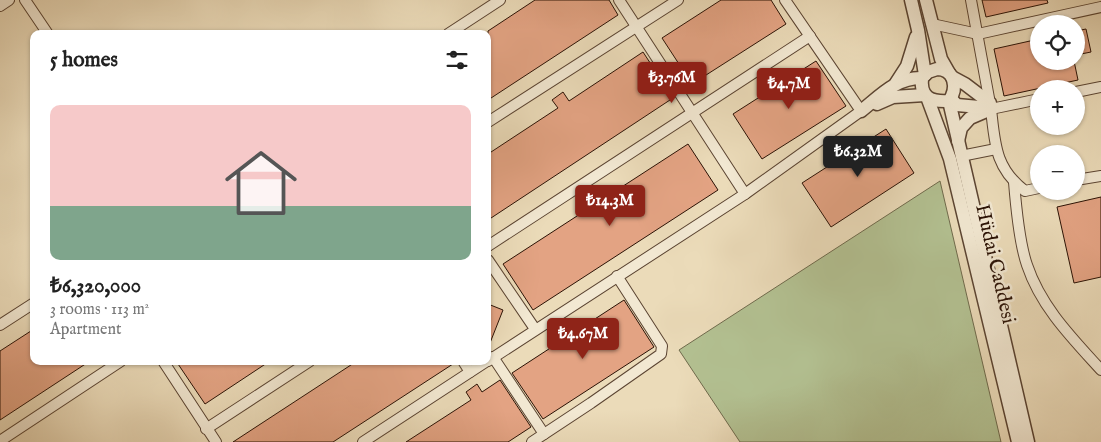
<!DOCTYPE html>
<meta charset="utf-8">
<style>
:root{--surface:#fff;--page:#f2f2f2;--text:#222;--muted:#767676;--line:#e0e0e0;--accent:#8f2418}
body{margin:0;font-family:"IM FELL English",serif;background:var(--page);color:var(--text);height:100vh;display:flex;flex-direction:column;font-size:19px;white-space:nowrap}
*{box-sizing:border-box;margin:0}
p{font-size:16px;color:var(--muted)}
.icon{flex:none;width:28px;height:28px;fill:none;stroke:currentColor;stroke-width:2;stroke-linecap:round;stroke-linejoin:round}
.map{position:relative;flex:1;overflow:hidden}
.side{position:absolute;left:30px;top:30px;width:461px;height:335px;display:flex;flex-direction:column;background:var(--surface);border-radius:10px;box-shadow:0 1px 4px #0004}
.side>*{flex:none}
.fabs{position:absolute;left:1030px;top:15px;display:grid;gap:10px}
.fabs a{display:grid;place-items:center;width:55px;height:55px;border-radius:50%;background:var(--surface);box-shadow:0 1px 4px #0004;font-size:25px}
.price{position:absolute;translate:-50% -42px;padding:0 11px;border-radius:5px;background:var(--accent);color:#fff;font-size:16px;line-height:32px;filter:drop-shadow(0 1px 2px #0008)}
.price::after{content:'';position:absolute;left:50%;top:30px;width:15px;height:11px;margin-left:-8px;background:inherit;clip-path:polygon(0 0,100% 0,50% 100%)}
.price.current{background:#222;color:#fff}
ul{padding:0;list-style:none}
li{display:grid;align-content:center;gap:10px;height:265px;padding:0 20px}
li+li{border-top:1px solid var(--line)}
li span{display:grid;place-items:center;height:155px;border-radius:10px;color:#555}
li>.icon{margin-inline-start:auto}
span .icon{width:90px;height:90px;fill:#fffc;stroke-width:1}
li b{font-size:21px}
h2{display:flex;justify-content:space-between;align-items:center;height:60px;padding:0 20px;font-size:21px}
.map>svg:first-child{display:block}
</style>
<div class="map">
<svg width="1101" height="442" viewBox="0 0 1101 442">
<rect width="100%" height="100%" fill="#ebdbb9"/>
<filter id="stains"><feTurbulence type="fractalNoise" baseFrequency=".004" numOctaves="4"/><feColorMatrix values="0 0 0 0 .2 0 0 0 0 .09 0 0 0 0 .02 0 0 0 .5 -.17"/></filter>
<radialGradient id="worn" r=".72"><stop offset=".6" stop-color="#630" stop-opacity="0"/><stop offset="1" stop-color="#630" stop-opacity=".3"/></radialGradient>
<path fill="#b3c192" stroke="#6f6a4c" d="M940 181 1001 442H740L679 350Z"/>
<g fill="#e3a383" stroke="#2b1205">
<path d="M535 0H609L618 15 488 100V31Z"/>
<path d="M721 0H771L786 24 692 84 662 38Z"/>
<path d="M982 0H1047L1048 3 986 17Z"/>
<path d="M1086 29 1091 52 1076 55V31Z"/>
<path d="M1039 39V61H1074L1078 80 1004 96 994 49Z"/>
<path d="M643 52 673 98 488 220V154L558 108 552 100 563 92 569 101Z"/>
<path d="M816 61 846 106 762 159 733 114Z"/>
<path d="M886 129 914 173 831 227 802 183Z"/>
<path d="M688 144 718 190 533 310 503 264Z"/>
<path d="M1101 197V277L1074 283 1057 207Z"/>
<path d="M624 300 654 347 543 419 512 373Z"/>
<path d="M488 304 503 310 488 348Z"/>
<path d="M34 329V361H90L0 420V351Z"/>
<path d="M176 361H270L205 404Z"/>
<path d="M357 361 456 362 333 442H233Z"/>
<path d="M500 380 531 427 508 442H406L471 400 466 392 477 384 482 392Z"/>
</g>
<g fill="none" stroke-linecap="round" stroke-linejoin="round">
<g stroke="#5b4432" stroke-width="12">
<g id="minor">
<path d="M25 0 48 34"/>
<path d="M619 0 745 194"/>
<path d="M971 0 991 109 1039 99"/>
<path d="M0 6 9 0"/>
<path d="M932 24 978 34 1101 7"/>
<path d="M448 34 500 0"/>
<path d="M1076 92 1101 87"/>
<path d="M991 109C995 144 995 168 1025 191L1039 188"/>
<path d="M488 122 678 0"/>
<path d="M961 156 996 149"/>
<path d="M1076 180 1101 176"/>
<path d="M1014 182C1016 207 1019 242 1027 265 1041 307 1072 338 1101 370"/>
<path d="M488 246 810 36"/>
<path d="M488 260 535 329"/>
<path d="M0 325 34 303"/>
<path d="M493 357 544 434"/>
<path d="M163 361 216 442"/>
<path d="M463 361 470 372"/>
<path d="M488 361 745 194 861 111 785 0"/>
<path d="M206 429 310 361"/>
<path d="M0 441 121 361"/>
<path d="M363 442 487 361"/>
<path d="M532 442 591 403 661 354 662 346 617 276"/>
</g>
</g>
<g stroke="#5b4432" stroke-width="15">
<g id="tertiary">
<path d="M911 0 918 30 925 75"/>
<path d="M926 0 941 59 949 73"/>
<path d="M937 69C955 69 958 88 949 101 931 102 920 98 922 78L928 72Z"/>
<path d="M952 77 965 84 990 103"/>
<path d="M896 83 907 66 916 37"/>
<path d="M927 97 950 159 1018 442"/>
<path d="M951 99 957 105 990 108"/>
<path d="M949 101 1028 442"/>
<path d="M877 104 893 97 925 95"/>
<path d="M861 111C880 96 897 77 922 78"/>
<path d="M958 141 961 128 970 118 991 109"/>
</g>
</g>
<use href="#minor" stroke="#f2e8d2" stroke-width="10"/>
<use href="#tertiary" stroke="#f2e8d2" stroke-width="12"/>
</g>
<g text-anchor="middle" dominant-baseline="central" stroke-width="5" stroke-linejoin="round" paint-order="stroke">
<g font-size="20" fill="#2b1205" stroke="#f2e8d2">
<text transform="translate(995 264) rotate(77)">Hüdai Caddesi</text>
</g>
</g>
<rect width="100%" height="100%" filter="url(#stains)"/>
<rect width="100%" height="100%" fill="url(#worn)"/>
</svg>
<div class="fabs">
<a><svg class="icon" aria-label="locate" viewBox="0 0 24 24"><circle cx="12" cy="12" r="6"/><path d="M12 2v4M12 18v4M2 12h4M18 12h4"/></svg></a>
<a>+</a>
<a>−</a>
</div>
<b class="price" style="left:672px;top:104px">₺3.76M</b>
<b class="price" style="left:789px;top:110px">₺4.7M</b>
<b class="price current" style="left:858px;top:178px">₺6.32M</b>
<b class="price" style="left:610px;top:227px">₺14.3M</b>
<b class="price" style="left:583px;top:360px">₺4.67M</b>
<section class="side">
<h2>5 homes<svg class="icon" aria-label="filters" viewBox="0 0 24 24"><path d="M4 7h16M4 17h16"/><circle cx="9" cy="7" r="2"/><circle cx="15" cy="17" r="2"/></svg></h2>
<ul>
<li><span style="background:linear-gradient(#f6c9c9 65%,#7fa58c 0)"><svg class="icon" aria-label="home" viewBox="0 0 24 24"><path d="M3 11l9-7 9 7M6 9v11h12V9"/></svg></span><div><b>₺6,320,000</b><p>3 rooms · 113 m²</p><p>Apartment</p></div></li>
</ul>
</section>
</div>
